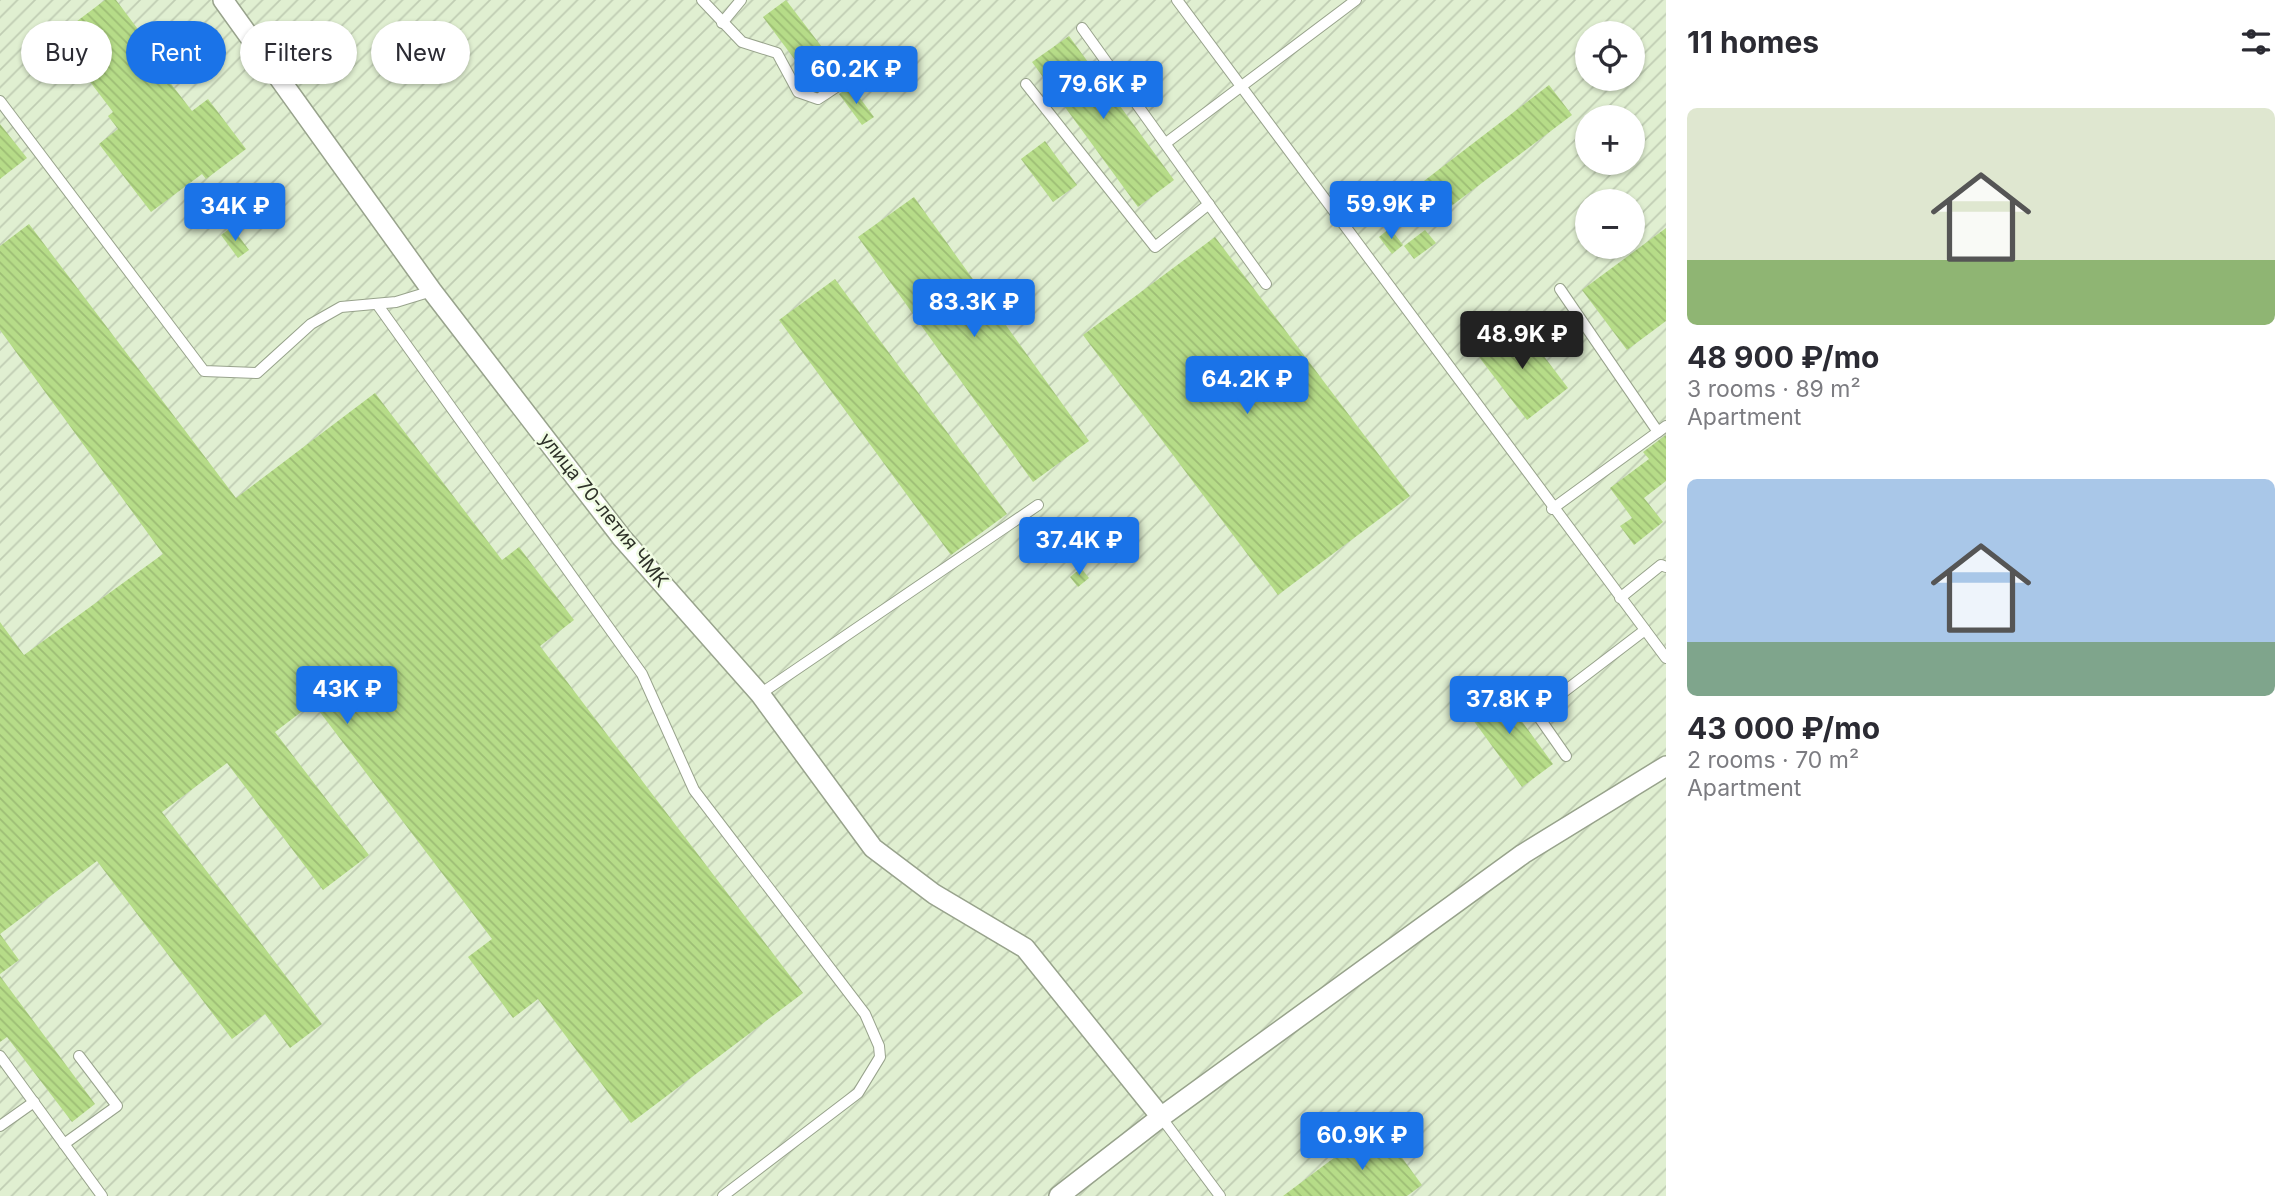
<!DOCTYPE html>
<meta charset="utf-8">
<style>
:root{--surface:#fff;--page:#f2f2f3;--text:#2b2b33;--muted:#7c7c81;--accent:#1a73e8}
body{margin:0;font-family:Inter,sans-serif;background:var(--page);color:var(--text);height:100vh;display:flex;flex-direction:column;font-size:26px;white-space:nowrap}
*{box-sizing:border-box;margin:0}
p{font-size:23px;color:var(--muted)}
.icon{flex:none;width:38px;height:38px;fill:none;stroke:currentColor;stroke-width:2;stroke-linecap:round;stroke-linejoin:round}
.map{position:relative;flex:1;overflow:hidden}
.drawer{display:flex;flex-direction:column;background:var(--surface);width:630px}
.drawer>*{flex:none}
.hud{position:absolute;left:21px;top:21px;width:665px;height:63px;display:flex;gap:14px}
.fabs{position:absolute;left:1575px;top:21px;display:grid;gap:14px}
.fabs a{display:grid;place-items:center;width:70px;height:70px;border-radius:50%;background:var(--surface);box-shadow:0 2px 5px #0004;font-size:35px}
.price{position:absolute;translate:-50% -60px;padding:0 16px;border-radius:7px;background:var(--accent);color:#fff;font-size:23px;line-height:46px;filter:drop-shadow(0 2px 4px #0008)}
.price::after{content:'';position:absolute;left:50%;top:42px;width:21px;height:16px;margin-left:-10px;background:inherit;clip-path:polygon(0 0,100% 0,50% 100%)}
.price.selected{background:#222;color:#fff}
ul{padding:0;list-style:none}
li{display:grid;align-content:center;gap:14px;height:371px;padding:0 21px}
li span{display:grid;place-items:center;height:217px;border-radius:10px;color:#555}
li>.icon{margin-inline-start:auto}
span .icon{width:126px;height:126px;fill:#fffc;stroke-width:1}
li b{font-size:30px}
h2{display:flex;justify-content:space-between;align-items:center;height:84px;padding:0 21px;font-size:30px}
.chip{padding:0 24px;border-radius:32px;background:var(--surface);box-shadow:0 2px 5px #0004;font-size:24px;line-height:63px}
.chip.selected{background:var(--accent);color:#fff}
main{display:flex;flex:1;min-height:0}
.map>svg:first-child{display:block}
</style>
<main>
<div class="map">
<svg width="1666" height="1196" viewBox="0 0 1666 1196">
<defs>
<pattern id="industrial-furrows" width="10" height="10" patternUnits="userSpaceOnUse" patternTransform="scale(1.75)"><rect width="10" height="10" fill="#e0efd1"/><path d="M-1 1l2-2M0 10L10 0M9 11l2-2" fill="none" stroke="#c0cdb3"/></pattern>
<pattern id="building-back-hatch" width="6" height="6" patternUnits="userSpaceOnUse" patternTransform="scale(1.75)"><rect width="6" height="6" fill="#b6dc88"/><path d="M-1 5l2 2M0 0l6 6M5-1l2 2" fill="none" stroke="#9dbd75"/></pattern>
</defs>
<rect width="100%" height="100%" fill="#f0fce3"/>
<path fill="url(#industrial-furrows)" fill-rule="evenodd" d="M0 0H1666V1196H0ZM1587 33H1633V79H1587ZM1587 117H1633V163H1587ZM1587 201H1633V247H1587Z"/>
<g fill="url(#building-back-hatch)">
<path d="M105 0H116L170 72 165 76 192 111 208 99 246 149 206 179 202 174 151 212 99 144 118 129 108 116 113 112 56 37Z"/>
<path d="M786 0 828 55 804 72 763 17Z"/>
<path d="M1069 36 1174 180 1138 207 1032 62Z"/>
<path d="M1549 85 1572 115 1442 213 1420 184Z"/>
<path d="M851 86 874 117 862 125 839 94Z"/>
<path d="M0 124 27 158 0 179Z"/>
<path d="M1045 141 1077 185 1053 202 1021 159Z"/>
<path d="M914 197 1089 441 1033 482 858 237Z"/>
<path d="M29 224 236 498 375 393 502 560 519 547 574 620 540 646 803 993 631 1123 538 999 513 1018 468 957 492 939 313 703 275 732 369 855 323 890 227 763 162 812 322 1024 290 1048 265 1014 232 1039 97 861 0 934 19 960 0 974V622L24 655 163 554 0 330V246Z"/>
<path d="M232 227 249 250 238 258 221 235Z"/>
<path d="M1390 228 1403 245 1392 254 1379 237Z"/>
<path d="M1666 228V321L1627 350 1582 290Z"/>
<path d="M1425 230 1436 243 1414 259 1404 246Z"/>
<path d="M1215 237 1410 496 1278 595 1083 335Z"/>
<path d="M835 279 1007 514 951 555 779 320Z"/>
<path d="M1518 322 1568 388 1527 420 1476 353Z"/>
<path d="M1666 435V481L1644 498 1663 522 1634 545 1620 526 1632 518 1610 488 1649 459 1643 452Z"/>
<path d="M1081 568 1089 578 1078 587 1070 577Z"/>
<path d="M1496 686 1553 764 1522 787 1465 709Z"/>
<path d="M0 976 95 1104 72 1122 7 1037 0 1042Z"/>
<path d="M1378 1125 1422 1185 1407 1196H1283Z"/>
</g>
<g fill="none" stroke-linecap="round" stroke-linejoin="round">
<g stroke="#98a38c" stroke-width="12">
<g id="lane">
<path d="M702 0 742 42 777 53 798 92 818 99 847 80"/>
<path d="M1177 0 1666 658"/>
<path d="M722 23 741 0"/>
<path d="M1082 28 1266 284"/>
<path d="M1026 84 1155 247 1209 204"/>
<path d="M0 101 204 371 257 373 311 324 341 307 396 302 432 291"/>
<path d="M1166 143 1356 0"/>
<path d="M1560 289 1658 432"/>
<path d="M377 304 642 674 694 790 865 1014 879 1046 880 1057 858 1093 723 1196"/>
<path d="M1552 509 1666 426"/>
<path d="M1620 598 1661 565 1666 567"/>
<path d="M760 694 1038 505"/>
<path d="M1566 756 1536 713 1645 630"/>
<path d="M0 1056 102 1196"/>
<path d="M1161 1117 1220 1196"/>
<path d="M0 1126 34 1102"/>
<path d="M64 1144 117 1106 79 1056"/>
</g>
</g>
<g stroke="#98a38c" stroke-width="22">
<g id="street">
<path d="M223 0 432 291 622 538 760 694 873 848 934 894 1025 948 1161 1117"/>
<path d="M1059 1196 1161 1117 1523 854 1666 766"/>
</g>
</g>
<use href="#lane" stroke="#fff" stroke-width="10"/>
<use href="#street" stroke="#fff" stroke-width="19"/>
</g>
<g text-anchor="middle" dominant-baseline="central" stroke-width="5" stroke-linejoin="round" paint-order="stroke">
<g font-size="19" fill="#2d3128" stroke="#f0fce3">
<text transform="translate(604 510) rotate(51)">улица 70-летия ЧМК</text>
</g>
</g>
</svg>
<div class="fabs">
<a><svg class="icon" aria-label="locate" viewBox="0 0 24 24"><circle cx="12" cy="12" r="6"/><path d="M12 2v4M12 18v4M2 12h4M18 12h4"/></svg></a>
<a>+</a>
<a>−</a>
</div>
<b class="price" style="left:856px;top:106px">60.2K ₽</b>
<b class="price" style="left:1103px;top:121px">79.6K ₽</b>
<b class="price" style="left:1391px;top:241px">59.9K ₽</b>
<b class="price" style="left:235px;top:243px">34K ₽</b>
<b class="price" style="left:974px;top:339px">83.3K ₽</b>
<b class="price selected" style="left:1522px;top:371px">48.9K ₽</b>
<b class="price" style="left:1247px;top:416px">64.2K ₽</b>
<b class="price" style="left:1079px;top:577px">37.4K ₽</b>
<b class="price" style="left:347px;top:726px">43K ₽</b>
<b class="price" style="left:1509px;top:736px">37.8K ₽</b>
<b class="price" style="left:1362px;top:1172px">60.9K ₽</b>
<div class="hud">
<a class="chip">Buy</a>
<a class="chip selected">Rent</a>
<a class="chip">Filters</a>
<a class="chip">New</a>
</div>
</div>
<section class="drawer">
<h2>11 homes<svg class="icon" aria-label="filters" viewBox="0 0 24 24"><path d="M4 7h16M4 17h16"/><circle cx="9" cy="7" r="2"/><circle cx="15" cy="17" r="2"/></svg></h2>
<ul>
<li><span style="background:linear-gradient(#dfe7d0 70%,#8fb573 0)"><svg class="icon" aria-label="home" viewBox="0 0 24 24"><path d="M3 11l9-7 9 7M6 9v11h12V9"/></svg></span><div><b>48 900 ₽/mo</b><p>3 rooms · 89 m²</p><p>Apartment</p></div></li>
<li><span style="background:linear-gradient(#a9c7e8 75%,#7fa58c 0)"><svg class="icon" aria-label="home" viewBox="0 0 24 24"><path d="M3 11l9-7 9 7M6 9v11h12V9"/></svg></span><div><b>43 000 ₽/mo</b><p>2 rooms · 70 m²</p><p>Apartment</p></div></li>
</ul>
</section>
</main>
